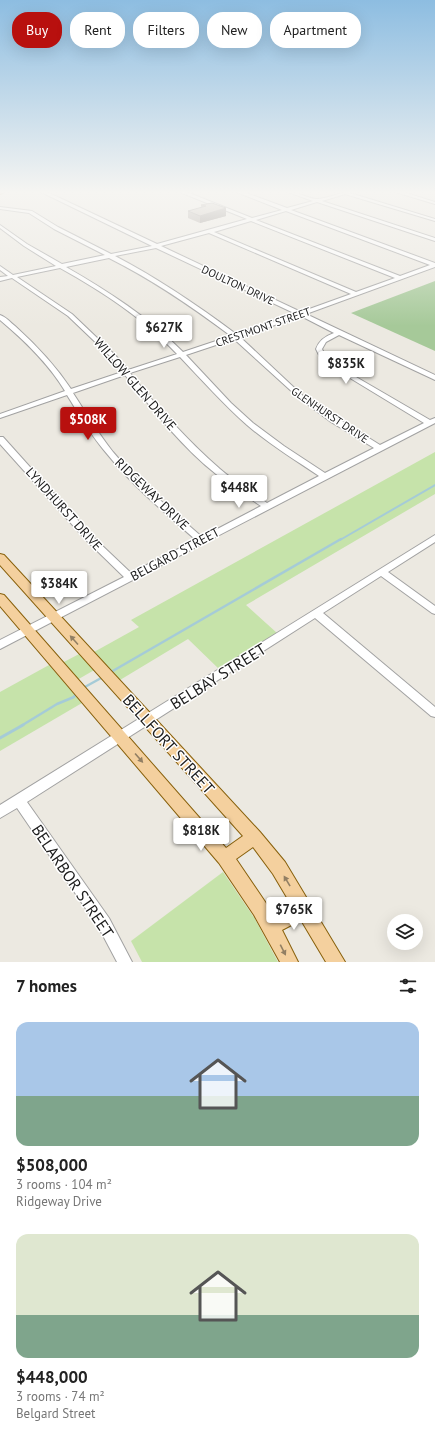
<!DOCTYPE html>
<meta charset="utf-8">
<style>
:root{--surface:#fff;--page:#f2f2f2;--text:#222;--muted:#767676;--accent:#b8100e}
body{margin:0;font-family:"PT Sans",sans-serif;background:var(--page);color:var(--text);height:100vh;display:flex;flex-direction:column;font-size:15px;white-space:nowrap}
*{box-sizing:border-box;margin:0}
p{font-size:13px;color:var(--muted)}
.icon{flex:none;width:22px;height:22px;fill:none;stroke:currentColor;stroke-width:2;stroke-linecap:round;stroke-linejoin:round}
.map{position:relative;height:962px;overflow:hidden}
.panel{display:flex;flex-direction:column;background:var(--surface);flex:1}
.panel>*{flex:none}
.top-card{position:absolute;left:12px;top:12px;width:411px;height:36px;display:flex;gap:8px}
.controls{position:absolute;left:387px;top:914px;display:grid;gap:8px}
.controls a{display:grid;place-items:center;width:36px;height:36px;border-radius:50%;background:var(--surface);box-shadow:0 4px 16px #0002;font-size:20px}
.price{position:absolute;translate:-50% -34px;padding:0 9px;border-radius:4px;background:#fff;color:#222;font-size:13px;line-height:26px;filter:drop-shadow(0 1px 2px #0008)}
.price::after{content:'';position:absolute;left:50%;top:24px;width:12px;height:9px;margin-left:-6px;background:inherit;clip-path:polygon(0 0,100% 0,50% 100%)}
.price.selected{background:var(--accent);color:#fff}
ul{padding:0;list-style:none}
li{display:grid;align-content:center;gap:8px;height:212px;padding:0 16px}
li span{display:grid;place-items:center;height:124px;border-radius:12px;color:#555}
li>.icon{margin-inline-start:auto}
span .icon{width:72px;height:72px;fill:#fffc;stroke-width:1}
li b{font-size:17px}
h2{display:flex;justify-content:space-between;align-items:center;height:48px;padding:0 16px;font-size:17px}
.pill{padding:0 14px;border-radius:16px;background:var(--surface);box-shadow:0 4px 16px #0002;font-size:14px;line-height:36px}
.pill.selected{background:var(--accent);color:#fff}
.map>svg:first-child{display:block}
</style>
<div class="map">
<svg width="435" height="962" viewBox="0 0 435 962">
<rect width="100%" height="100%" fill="#ece9e1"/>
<g fill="#c6e3aa">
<path d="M435 452V494L246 605 277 633 219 669 188 639 120 680 94 652 139 627 131 620Z"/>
<path d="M81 653 96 669 77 680 62 663Z"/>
<path d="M49 665 82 703 0 751V692Z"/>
<path d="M223 872 255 919 278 962H142L131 941Z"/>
</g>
<path fill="#a6c999" d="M435 281V351L351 313Z"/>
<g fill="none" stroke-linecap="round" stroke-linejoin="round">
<path stroke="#a5cbd7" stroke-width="2" d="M340 540 435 485"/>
<g stroke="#a5cbd7" stroke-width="2.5">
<path d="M111 672 341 539"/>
<path d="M83 688 103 677"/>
<path d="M21 726 57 704 74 697 76 693"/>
</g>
<path stroke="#a5cbd7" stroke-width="3" d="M0 738 23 725"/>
<g stroke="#a2a2a2" stroke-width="2">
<g id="minor">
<path d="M39 191H45L157 244 247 219 177 191H184L252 218 282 210 234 191H241L287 208 313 201 285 191C297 191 310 200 318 199 331 198 342 191 355 191L350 193 435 219V221L345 194 322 201 435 238V241L317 202 291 210 435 263V267L306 314 435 375V380L433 379 339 335 326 342 322 349 327 359 332 363 430 420 435 418V423L0 649V640L124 577 86 540 0 444V437H3L92 536 131 573 196 540C165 513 134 487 108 455 92 437 80 416 67 395L0 418V414L65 391C48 363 25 341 0 320V315C6 317 10 322 15 326 36 345 55 365 71 389L122 372 111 357 68 316 12 278 0 281V277L8 276 0 270V266L13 275 56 266 24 246 0 228V225L27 244 62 264 105 255 54 229 29 213 0 209V207L32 211 58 227 111 254 152 246ZM286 211 430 265 400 276 256 220ZM251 221 395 278 356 292 214 232ZM209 233 351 294 301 312 161 246ZM156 248 296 314 236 334C197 305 159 279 115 256ZM109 258C153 280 191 306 231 336L183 352C148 317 108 291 66 267ZM60 268C103 292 143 318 177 354L128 370 115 355 72 314 17 277ZM301 316 334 333C326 336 319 340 316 349L322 361 424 423 380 445 337 418 303 396 240 337ZM234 339 299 398 331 422 374 448 325 473 284 446 253 423 231 403 186 355ZM180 357C202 380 223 404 247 425 269 444 295 460 319 476L267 503C252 492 235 482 220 469 187 440 158 408 130 373ZM125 375C153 410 181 446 216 474 231 485 246 496 261 506L202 537C171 510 139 483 113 452 98 433 86 413 73 393Z"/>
<path d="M392 191H400L435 202V204Z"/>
<path d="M435 535V542L388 572 435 606V614L432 613 381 576 323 613 435 707V717L431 716 315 618 27 802 109 918 132 962H117L99 928 17 808 0 818V805Z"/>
</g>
</g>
<g stroke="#88600b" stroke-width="2">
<g id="major">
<path d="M0 191H6L0 194Z"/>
<path d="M0 554 4 555 260 832 285 862 345 962H326L301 920 282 930 298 962H280L254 915 219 863 0 606V594L4 595 226 848 243 836 0 565ZM253 847 273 874 292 906 274 915 236 859Z"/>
</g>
</g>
<use href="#minor" fill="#fff" fill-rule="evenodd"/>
<use href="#major" fill="#f4d09e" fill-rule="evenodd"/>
</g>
<path fill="#a29b96" d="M201 205 226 216 200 223 188 218V211L201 208Z"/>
<path fill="#847e7a" d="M226 208V216L200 223V216Z"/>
<path fill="#bcb4ae" stroke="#847e7a" d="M212 203 226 208 200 216 188 211 206 206 201 205Z"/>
<defs><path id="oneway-solid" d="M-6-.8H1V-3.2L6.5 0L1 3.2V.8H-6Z"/></defs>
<g fill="#927f63">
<use href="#oneway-solid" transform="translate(74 640) rotate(-132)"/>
<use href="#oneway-solid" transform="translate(139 758) rotate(49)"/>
<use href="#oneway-solid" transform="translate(287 881) rotate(-121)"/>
<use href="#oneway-solid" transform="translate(283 950) rotate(63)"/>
</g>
<linearGradient id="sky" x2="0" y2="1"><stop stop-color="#8dbde1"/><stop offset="0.59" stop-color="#f6f5f2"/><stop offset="1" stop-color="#f6f5f2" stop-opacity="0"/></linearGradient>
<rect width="435" height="326" fill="url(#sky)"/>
<g text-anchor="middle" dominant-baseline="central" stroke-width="3" stroke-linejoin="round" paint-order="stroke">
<g font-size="11" fill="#1b1b1b" stroke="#fff">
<text transform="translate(238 285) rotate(25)">DOULTON DRIVE</text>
<text transform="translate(263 327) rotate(-19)">CRESTMONT STREET</text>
<text transform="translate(330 415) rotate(34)">GLENHURST DRIVE</text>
</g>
<g font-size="13" fill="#1b1b1b" stroke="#fff">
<text transform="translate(135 384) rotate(49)">WILLOW GLEN DRIVE</text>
<text transform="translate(152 494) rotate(44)">RIDGEWAY DRIVE</text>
<text transform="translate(64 509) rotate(48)">LYNDHURST DRIVE</text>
<text transform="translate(175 554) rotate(-28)">BELGARD STREET</text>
</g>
<g font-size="16" fill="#1b1b1b" stroke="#fff">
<text transform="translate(218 676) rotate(-32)">BELBAY STREET</text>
<text transform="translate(169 744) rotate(48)">BELLFORT STREET</text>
<text transform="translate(73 881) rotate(56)">BELARBOR STREET</text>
</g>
</g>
</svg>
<div class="controls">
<a><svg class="icon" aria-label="layers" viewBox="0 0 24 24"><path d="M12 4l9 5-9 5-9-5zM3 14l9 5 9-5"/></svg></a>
</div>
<b class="price" style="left:164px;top:349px">$627K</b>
<b class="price" style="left:346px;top:385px">$835K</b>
<b class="price selected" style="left:88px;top:441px">$508K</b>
<b class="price" style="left:239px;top:509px">$448K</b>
<b class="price" style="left:59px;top:605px">$384K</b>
<b class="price" style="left:201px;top:852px">$818K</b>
<b class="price" style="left:294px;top:931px">$765K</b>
<div class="top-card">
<a class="pill selected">Buy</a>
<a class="pill">Rent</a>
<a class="pill">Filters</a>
<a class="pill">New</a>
<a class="pill">Apartment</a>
</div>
</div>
<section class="panel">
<h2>7 homes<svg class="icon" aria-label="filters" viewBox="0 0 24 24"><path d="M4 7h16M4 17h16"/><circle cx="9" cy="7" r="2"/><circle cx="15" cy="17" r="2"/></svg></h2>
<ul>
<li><span style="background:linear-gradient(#a9c7e8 60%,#7fa58c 0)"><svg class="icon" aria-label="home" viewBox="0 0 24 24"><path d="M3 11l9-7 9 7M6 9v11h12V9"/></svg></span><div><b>$508,000</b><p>3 rooms · 104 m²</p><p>Ridgeway Drive</p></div></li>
<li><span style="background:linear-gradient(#dfe7d0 65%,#7fa58c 0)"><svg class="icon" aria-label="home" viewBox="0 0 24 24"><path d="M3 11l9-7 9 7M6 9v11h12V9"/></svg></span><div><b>$448,000</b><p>3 rooms · 74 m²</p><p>Belgard Street</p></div></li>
</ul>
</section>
